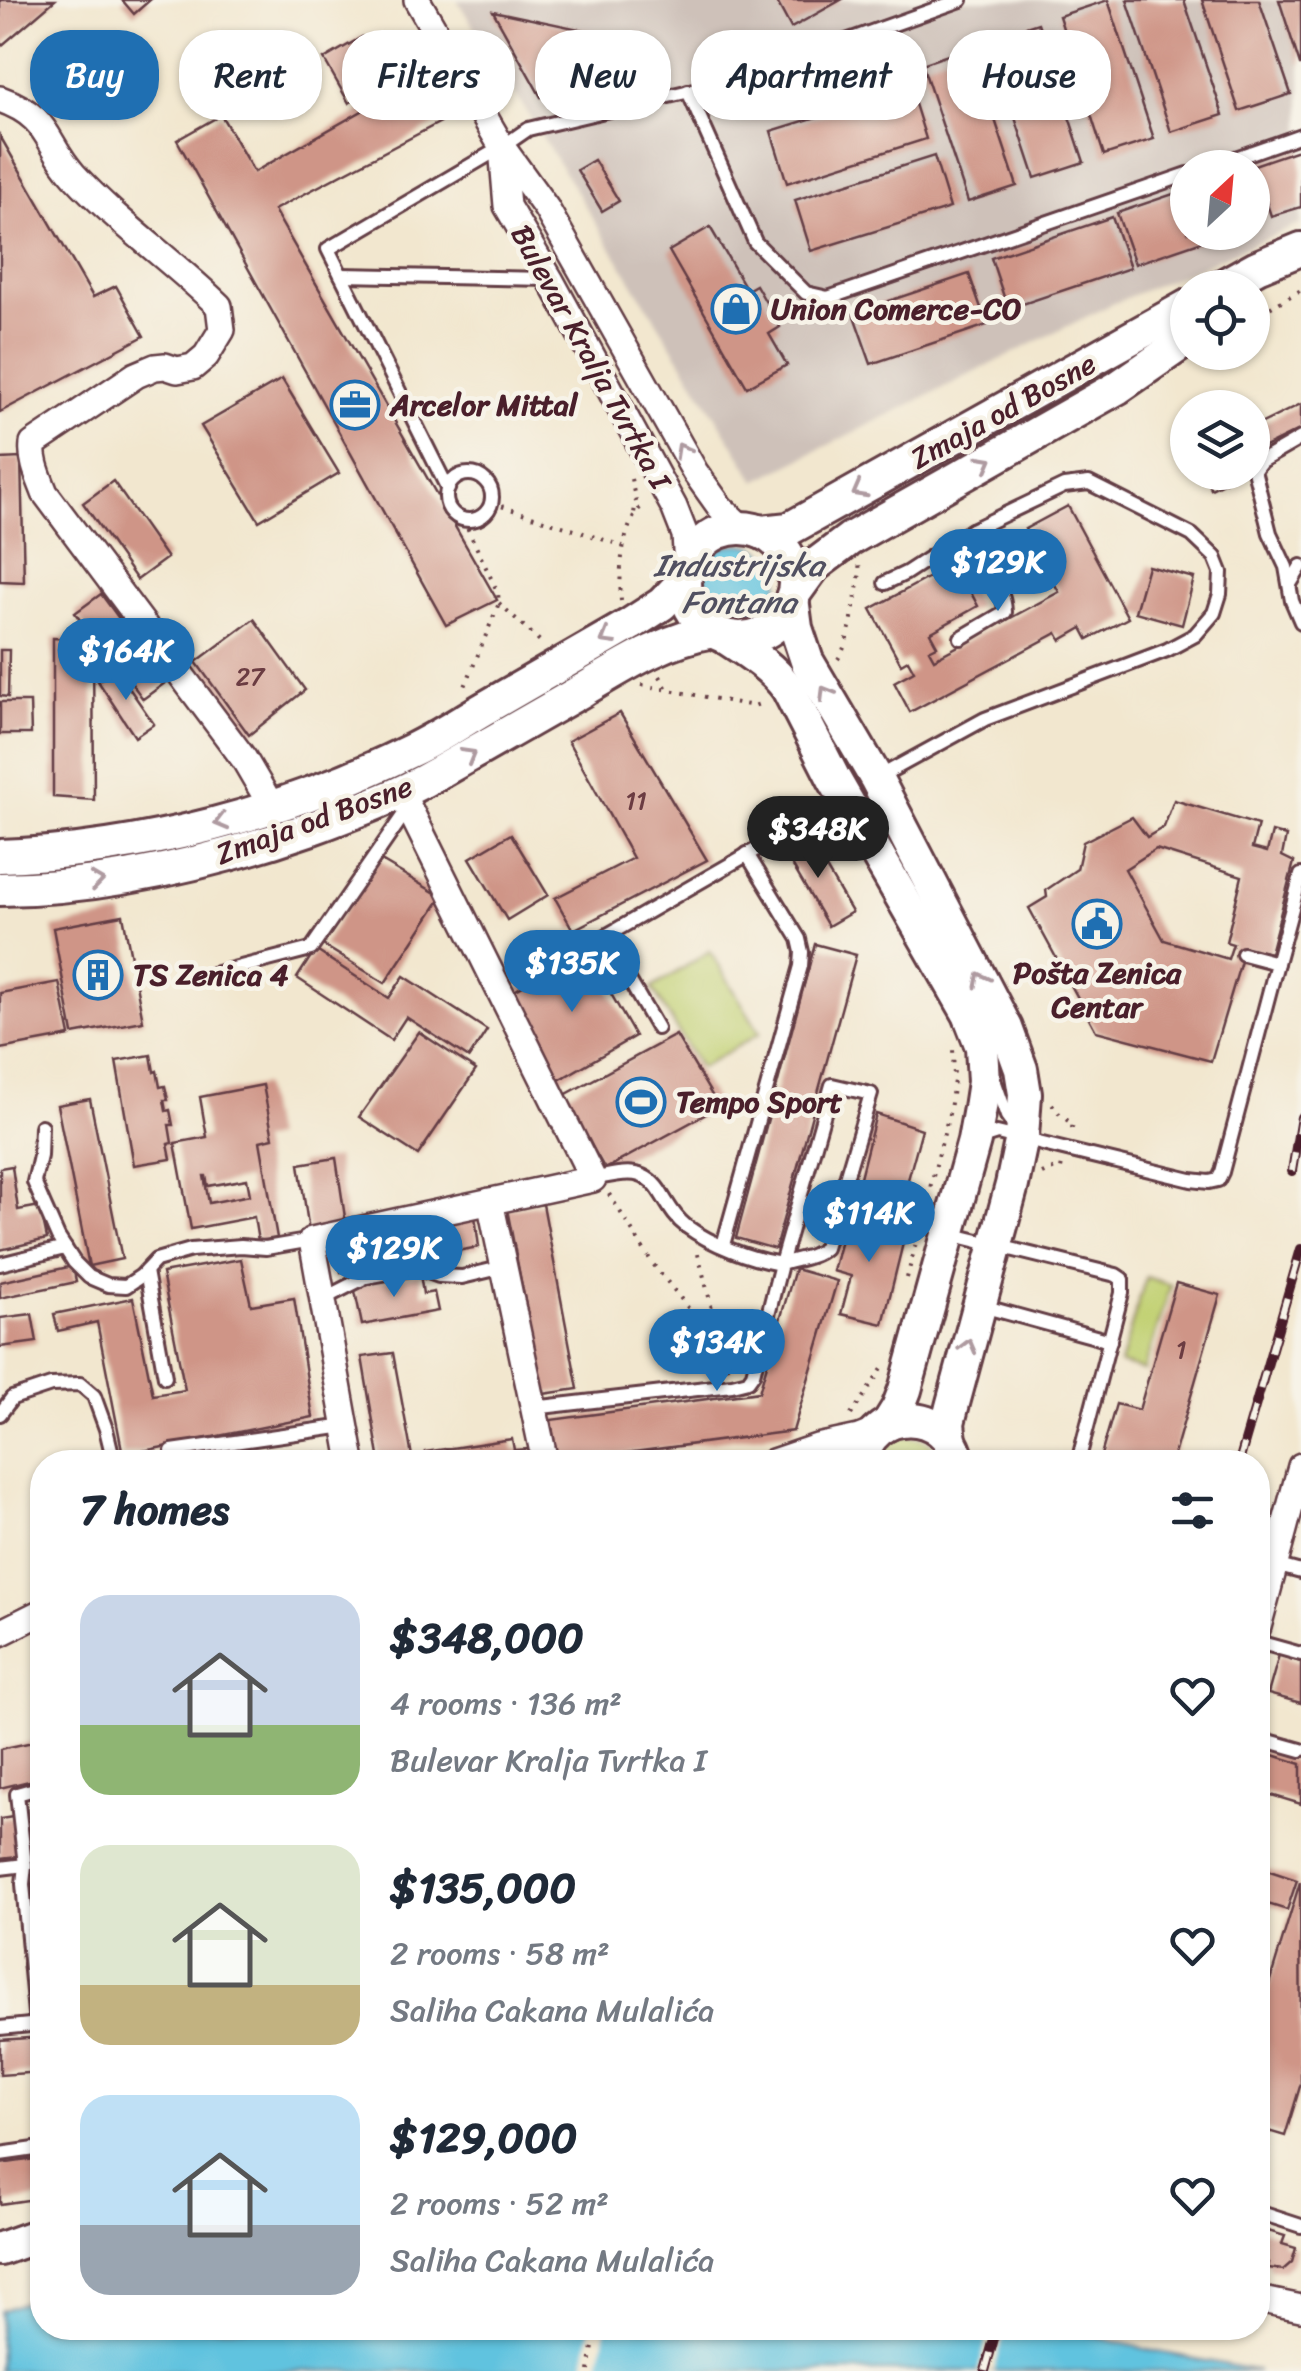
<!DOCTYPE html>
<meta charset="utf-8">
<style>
:root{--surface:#fff;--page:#f2f2f3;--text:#1f2937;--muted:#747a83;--accent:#1f6fb2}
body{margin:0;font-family:Sriracha,sans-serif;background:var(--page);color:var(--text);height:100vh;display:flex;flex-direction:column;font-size:38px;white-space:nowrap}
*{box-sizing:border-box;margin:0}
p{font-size:32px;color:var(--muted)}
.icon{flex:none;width:55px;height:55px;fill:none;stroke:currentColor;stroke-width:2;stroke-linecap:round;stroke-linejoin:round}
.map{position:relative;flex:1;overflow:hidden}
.sheet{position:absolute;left:30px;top:1450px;width:1240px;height:890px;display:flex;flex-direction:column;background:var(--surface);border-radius:40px;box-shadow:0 2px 8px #0004}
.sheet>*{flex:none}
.hud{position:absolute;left:30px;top:30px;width:1242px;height:90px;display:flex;gap:20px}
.needle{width:65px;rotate:26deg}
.buttons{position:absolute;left:1170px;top:150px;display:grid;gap:20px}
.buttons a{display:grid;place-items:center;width:100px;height:100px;border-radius:50%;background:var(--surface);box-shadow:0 2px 8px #0004;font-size:50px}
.price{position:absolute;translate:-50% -85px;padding:0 22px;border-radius:35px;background:var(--accent);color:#fff;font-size:32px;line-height:65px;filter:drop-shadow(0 2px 5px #0008)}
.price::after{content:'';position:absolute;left:50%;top:60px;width:30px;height:22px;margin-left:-15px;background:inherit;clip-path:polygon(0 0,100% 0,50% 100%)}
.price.active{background:#222;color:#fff}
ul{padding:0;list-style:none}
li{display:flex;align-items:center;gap:30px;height:250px;padding:0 50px}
li span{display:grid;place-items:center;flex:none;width:280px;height:200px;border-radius:30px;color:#555}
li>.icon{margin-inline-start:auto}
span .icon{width:120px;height:120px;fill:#fffc;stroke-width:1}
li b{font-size:42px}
h2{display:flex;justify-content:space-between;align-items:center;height:120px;padding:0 50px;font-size:42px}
.chip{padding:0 35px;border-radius:40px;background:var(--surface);box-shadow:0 2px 8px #0004;font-size:35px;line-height:90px}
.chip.active{background:var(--accent);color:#fff}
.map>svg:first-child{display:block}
</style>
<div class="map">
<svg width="1301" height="2371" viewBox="0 0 1301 2371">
<rect width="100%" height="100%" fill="#f7f3e8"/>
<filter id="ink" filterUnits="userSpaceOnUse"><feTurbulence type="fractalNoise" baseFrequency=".01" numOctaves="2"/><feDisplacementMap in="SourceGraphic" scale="20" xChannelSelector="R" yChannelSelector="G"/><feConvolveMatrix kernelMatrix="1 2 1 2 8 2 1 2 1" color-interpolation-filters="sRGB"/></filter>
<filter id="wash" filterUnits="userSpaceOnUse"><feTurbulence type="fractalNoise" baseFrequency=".0048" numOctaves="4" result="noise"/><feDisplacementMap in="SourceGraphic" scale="40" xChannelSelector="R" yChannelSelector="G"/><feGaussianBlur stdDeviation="2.25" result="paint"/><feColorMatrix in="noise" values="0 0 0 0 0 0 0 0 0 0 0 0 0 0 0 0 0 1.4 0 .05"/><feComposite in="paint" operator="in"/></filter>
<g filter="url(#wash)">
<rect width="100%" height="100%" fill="#f2e7cf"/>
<path fill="#cec1b9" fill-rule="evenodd" d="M457 0H1301V224L1112 304 756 481ZM1188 168H1252V232H1188Z"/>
<g fill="#c2d174" stroke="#867850" stroke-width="2.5">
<path d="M710 951 760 1033 700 1068 652 988Z"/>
<path d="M1146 1277 1171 1285 1144 1371 1120 1364Z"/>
<path d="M899 1436C921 1436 935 1440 943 1462H877L882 1449Z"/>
</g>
<g fill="#61c3df" stroke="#567185" stroke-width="2.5">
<circle cx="739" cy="584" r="40"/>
<path d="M42 2295V2328H1061L1154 2351 1259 2371H0V2311Z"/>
</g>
<g fill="#f2e7cf">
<path d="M591 2328H606L598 2371H583Z"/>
<path d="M990 2328H1006L994 2371H978Z"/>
</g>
<g id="blocks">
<g fill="#cf9587" fill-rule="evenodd">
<path d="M0 0H55L0 47Z"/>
<path d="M122 0H150L134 14Z"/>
<path d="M776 0H841L791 28Z"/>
<path d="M1108 0 1154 139 1104 155 1059 16Z"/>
<path d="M1127 0H1184L1223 115 1171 132Z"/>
<path d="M1202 0H1259L1291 94 1239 111Z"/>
<path d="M1279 0H1301V65H1300Z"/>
<path d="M493 11 631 40 644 77 541 97Z"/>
<path d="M1038 23 1084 162 1035 178 989 39Z"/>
<path d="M362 37 387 81 349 103 324 59Z"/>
<path d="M971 47 1017 186 968 202 922 64Z"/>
<path d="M424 76 450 117 274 210 497 600 446 625 177 140 221 115 254 172Z"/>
<path d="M910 88 926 139 787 183 771 131Z"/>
<path d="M0 136 93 297 116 286 144 336 0 412Z"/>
<path d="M1301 149V207L1271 216 1254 165Z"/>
<path d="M934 156 950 208 811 251 795 200Z"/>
<path d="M594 160 619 201 602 211 577 170Z"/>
<path d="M1188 189V232L1226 233 1135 264 1117 213Z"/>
<path d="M1112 217 1130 268 1008 309 991 258Z"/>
<path d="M710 227 747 290 756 285 780 327 769 334 787 365 747 387 669 251Z"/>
<path d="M969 274 987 325 871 364 853 313Z"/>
<path d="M282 379 339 473 259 521 201 426Z"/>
<path d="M1301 404V429L1252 453V428Z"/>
<path d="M21 458 24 582 0 581V459Z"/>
<path d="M1203 472H1220L1225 482 1211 489Z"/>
<path d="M113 481 167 558 137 580 83 503Z"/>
<path d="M1068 506 1128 618 1088 639 1082 628 1061 640 1057 633 910 712 894 682 914 671 908 660 901 664 871 609 955 563 978 606 930 633 937 646 929 650 934 659 1059 592 1025 529Z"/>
<path d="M1148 566 1194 578 1182 625 1135 612Z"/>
<path d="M101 594 134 639 108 658 75 613Z"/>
<path d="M254 619 305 690 249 735 196 662Z"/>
<path d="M53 638 93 640 94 800 53 797Z"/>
<path d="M135 643 165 683 143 699 114 659Z"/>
<path d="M0 650H9L8 697 0 696Z"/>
<path d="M116 669 154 724 135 737 98 681Z"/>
<path d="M0 702H30L31 734H0Z"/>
<path d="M620 713 707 860 573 930 555 898 633 858 568 741Z"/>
<path d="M1174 800 1258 825 1252 848 1267 852 1272 832 1286 836 1282 856 1294 862 1270 953 1245 948 1211 1061 1096 1031 1029 908 1047 897 1046 890 1077 869 1083 842 1132 817 1147 837 1164 827ZM1156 849 1242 876 1226 942 1233 944 1228 959 1164 940 1125 869Z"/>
<path d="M511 834 548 895 507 920 470 858Z"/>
<path d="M807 836 852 912 828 926 784 851Z"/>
<path d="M378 859 442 897 385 983 323 945Z"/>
<path d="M123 915 143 1021 73 1034 53 928Z"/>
<path d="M815 944 856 955 775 1249 736 1238Z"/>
<path d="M315 950 389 998 404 976 487 1030 469 1058 406 1017 391 1040 297 978Z"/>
<path d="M586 950 635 1036 559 1080 509 994Z"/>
<path d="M59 982 70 1036 0 1049V993Z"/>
<path d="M419 1032 476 1070 418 1155 359 1117Z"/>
<path d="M676 1035 719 1107 605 1169 563 1096Z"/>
<path d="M151 1055 154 1072 157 1071 160 1087 165 1086 168 1100H164L166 1111 170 1110 173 1125H169L172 1143 168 1144 171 1159 134 1165 116 1061Z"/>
<path d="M263 1085 273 1138 260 1141 277 1238 258 1241 254 1217 191 1229 175 1143 207 1137 200 1097ZM204 1176H206L208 1186 247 1179 250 1195 209 1203Z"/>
<path d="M90 1099 122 1259 89 1266 57 1105Z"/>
<path d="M876 1114 922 1129 901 1205 856 1193Z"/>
<path d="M336 1158 346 1224 309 1231 299 1164Z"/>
<path d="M12 1166 18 1210 40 1206 47 1239 0 1250V1168Z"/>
<path d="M543 1204 578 1389 543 1394 507 1209Z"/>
<path d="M848 1213 907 1227 883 1324 841 1314 851 1276 833 1271Z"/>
<path d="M475 1216 479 1247 341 1272 334 1240Z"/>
<path d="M241 1259 251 1305 294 1298 313 1417 123 1455 97 1322 58 1331 54 1314 133 1298 153 1395 185 1390 162 1273Z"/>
<path d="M73 1266 76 1282 0 1298V1282Z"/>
<path d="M795 1269 837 1281 793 1431 558 1462 551 1420 759 1392Z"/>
<path d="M420 1274 423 1294 434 1292 438 1311 362 1325 354 1286Z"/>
<path d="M1176 1283 1220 1295 1172 1462H1099L1116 1404 1139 1410Z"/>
<path d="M32 1314 37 1342 0 1347V1318Z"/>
<path d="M393 1353 413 1462H380L362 1357Z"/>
<path d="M512 1439 514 1450 529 1449 532 1462H427L425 1452Z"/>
<path d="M315 1452 316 1462H232V1460Z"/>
<path d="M1279 1655 1301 1662V1703L1268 1694Z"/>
<path d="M42 1740V1778L0 1788V1749Z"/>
<path d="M1258 1750 1301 1764V1804L1258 1791Z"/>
<path d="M13 1817 18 1857 0 1859V1819Z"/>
<path d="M42 1820V1869H39L32 1822Z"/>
<path d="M1258 1867 1297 1880 1287 1910 1258 1901Z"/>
<path d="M1300 1882 1301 2083 1285 2136 1258 2128V2020Z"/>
<path d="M33 1883H42V1993H39Z"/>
<path d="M42 2037V2072L0 2075V2040Z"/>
<path d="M42 2158V2198L0 2204V2164Z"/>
<path d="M1258 2228 1285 2236 1282 2244 1296 2248 1292 2262 1283 2270 1268 2268 1269 2263 1262 2261 1258 2265Z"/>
</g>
</g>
</g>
<g filter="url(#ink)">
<use href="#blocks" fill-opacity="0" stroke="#633d44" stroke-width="2.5"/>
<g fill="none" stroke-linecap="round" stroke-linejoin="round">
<g stroke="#633d44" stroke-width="18">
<g id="lane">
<path d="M688 91 755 242 806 293 828 298 1188 174"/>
<path d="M1207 168 1301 135"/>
<path d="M341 275 548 279"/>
<path d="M1301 438 1261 461 1254 470 1270 533 1286 567 1292 601 1301 622"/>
<circle cx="469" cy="497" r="23"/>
<path d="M448 489 328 249 502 147 528 129 737 80 961 0"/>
<path d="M885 583 906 573 972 530"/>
<path d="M1290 584 1301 566"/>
<path d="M879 777 985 719 1167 650 1195 635 1214 613 1220 594 1221 572 1215 557 1192 535 1089 483 1064 486 972 530C976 562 1004 579 1005 612L961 638"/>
<path d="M1277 963 1301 875"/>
<path d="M194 979 311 949 409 807"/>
<path d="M657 1028 604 937 842 800"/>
<path d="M993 1077 1007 1116 1015 1127"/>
<path d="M41 1126 40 1156 34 1182 43 1203 58 1237 74 1262 89 1277 108 1285 126 1286 141 1276 156 1260 191 1250 241 1246 266 1248 312 1240"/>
<path d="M978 1139 997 1133 1191 1180 1209 1182 1218 1180 1222 1172 1277 963 1243 954"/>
<path d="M950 1234 1116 1275 1122 1279V1293L1078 1462"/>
<path d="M723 1245 801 966 802 952 799 939 747 854"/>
<path d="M0 1264 65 1248"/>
<path d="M146 1271 165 1377"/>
<path d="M323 1299 366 1277 417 1268 439 1276 462 1277 504 1267"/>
<path d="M982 1306 1110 1341"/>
<path d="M533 1408 732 1385 748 1381 753 1374 781 1264C796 1259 814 1258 825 1248L871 1094 832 1085 781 1264C750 1259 712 1245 686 1226 675 1218 669 1206 662 1195 645 1165 622 1173 593 1179"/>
<path d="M0 1414 12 1398 51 1385 80 1384 94 1396 106 1429 114 1462"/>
<path d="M172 1451 345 1426"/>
<path d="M1275 1565 1301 1572"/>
<path d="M1258 1642 1301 1654"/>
<path d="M1258 1738 1301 1750"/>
<path d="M25 1865 23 1884 36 2025"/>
<path d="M0 1868 25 1865 17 1794 42 1787"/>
<path d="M0 2028 40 2024"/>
<path d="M0 2154 42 2148"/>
<path d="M1258 2212 1301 2226"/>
</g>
</g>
<g stroke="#633d44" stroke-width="30">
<g id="street">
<path d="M417 0 502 147 546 208 695 472 720 507 741 527"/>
<path d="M0 99C51 117 44 142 74 175 118 223 173 261 219 306L222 330 206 356 193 367 177 370 165 366 155 367 136 375 33 444C31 461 39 477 45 493L244 759 272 807"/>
<path d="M502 147 507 206 550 279 674 507 685 535 687 566"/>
<path d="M490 1201 545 1462"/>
<path d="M352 1462 312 1240 593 1179 401 792"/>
<path d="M773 1462 817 1447 859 1438 877 1431"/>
<path d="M1258 1627 1301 1466"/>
<path d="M0 1633 42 1612"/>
<path d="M1258 2299 1301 2308"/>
</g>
</g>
<g stroke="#633d44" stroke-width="38">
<g id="secondary">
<path d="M1219 288 1257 267 1301 249"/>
<circle cx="740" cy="583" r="55"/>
<path d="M761 532 789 529 1188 306"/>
<path d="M793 595 814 566 850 539 1117 388 1188 339"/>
<path d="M792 598 796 628 807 661 876 778 1006 1028 1021 1069 1025 1094 1022 1137 1012 1185 952 1407 948 1423 950 1441"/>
<path d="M719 633C743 649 771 665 788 689L834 779 969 1014 982 1047 984 1082 980 1108 974 1141 905 1390 898 1408 888 1424"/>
<path d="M0 856C142 851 284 813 412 750 437 738 461 722 485 708 534 680 582 652 631 624L662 604 685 580"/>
<path d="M0 889C106 888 212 863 312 828 355 812 398 796 438 773 486 746 534 718 583 690 625 665 665 639 714 631"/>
<path d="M861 1462C870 1405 948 1406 958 1462"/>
<path d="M0 2249 42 2234"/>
</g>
</g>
<g stroke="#633d44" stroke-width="4" stroke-dasharray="2.5 8" stroke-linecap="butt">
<path d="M1252 318 1301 290"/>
<path d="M631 479 636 502 634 513"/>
<path d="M492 503 623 546"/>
<path d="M463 519 498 593 499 603 464 689"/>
<path d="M621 601C619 572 621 523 645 503"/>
<path d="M499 603 543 644"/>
<path d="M838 659C851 641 855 597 860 573L859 563"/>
<path d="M660 676 667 689"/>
<path d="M642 685 754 706 765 702"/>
<path d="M1052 1104 1061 1116 1073 1124 1070 1136"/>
<path d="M1042 1174 1055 1168 1061 1169 1062 1164"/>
<path d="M609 1194 653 1264 723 1351"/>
<path d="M698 1254 728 1371"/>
<path d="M907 1278 950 1110 954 1080 953 1048"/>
<path d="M851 1415 882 1369"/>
<path d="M589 2371 596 2328"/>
</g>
<use href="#lane" stroke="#fff" stroke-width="12"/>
<use href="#street" stroke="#fff" stroke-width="25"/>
<use href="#secondary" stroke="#fff" stroke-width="32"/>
<g stroke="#4a1f2b" stroke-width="10">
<g id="rail">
<path d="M1292 1171 1301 1117"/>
<path d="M1239 1462 1301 1249"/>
<path d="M985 2371 997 2328"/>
</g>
</g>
<use href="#rail" stroke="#f7f3e8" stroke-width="6" stroke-dasharray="19" stroke-linecap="butt"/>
</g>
<defs><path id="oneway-chevron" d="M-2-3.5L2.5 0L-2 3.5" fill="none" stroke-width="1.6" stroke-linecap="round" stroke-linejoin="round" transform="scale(2.5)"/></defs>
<g stroke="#ae9aa0">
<use href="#oneway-chevron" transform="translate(682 450) rotate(-119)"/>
<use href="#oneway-chevron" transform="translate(986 462) rotate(-29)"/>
<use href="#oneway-chevron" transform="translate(859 491) rotate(151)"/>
<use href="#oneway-chevron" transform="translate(607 638) rotate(150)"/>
<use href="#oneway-chevron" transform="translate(826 693) rotate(-121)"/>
<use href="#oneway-chevron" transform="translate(469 755) rotate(-30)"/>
<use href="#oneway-chevron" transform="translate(221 822) rotate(165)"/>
<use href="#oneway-chevron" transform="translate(97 881) rotate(-8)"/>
<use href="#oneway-chevron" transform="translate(981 979) rotate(-117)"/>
<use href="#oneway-chevron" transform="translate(968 1346) rotate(-75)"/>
</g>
</g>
<defs>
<g id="shop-ring" transform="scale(2.5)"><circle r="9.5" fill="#f7f3e8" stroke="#1f6fb2" stroke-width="1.5"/><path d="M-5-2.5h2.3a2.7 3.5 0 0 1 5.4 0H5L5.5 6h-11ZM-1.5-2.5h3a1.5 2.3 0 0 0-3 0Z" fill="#1f6fb2"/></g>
<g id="office-ring" transform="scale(2.5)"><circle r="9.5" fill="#f7f3e8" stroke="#1f6fb2" stroke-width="1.5"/><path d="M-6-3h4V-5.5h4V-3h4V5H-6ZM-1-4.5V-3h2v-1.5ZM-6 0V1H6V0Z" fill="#1f6fb2"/></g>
<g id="civic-ring" transform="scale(2.5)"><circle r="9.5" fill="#f7f3e8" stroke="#1f6fb2" stroke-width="1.5"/><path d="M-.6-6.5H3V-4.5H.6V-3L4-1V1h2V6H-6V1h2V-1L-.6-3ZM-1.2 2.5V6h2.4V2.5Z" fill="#1f6fb2"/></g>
<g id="building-ring" transform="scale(2.5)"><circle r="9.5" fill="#f7f3e8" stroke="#1f6fb2" stroke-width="1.5"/><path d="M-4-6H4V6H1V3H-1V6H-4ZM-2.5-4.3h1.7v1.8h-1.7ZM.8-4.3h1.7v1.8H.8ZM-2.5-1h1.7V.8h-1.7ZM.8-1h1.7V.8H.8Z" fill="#1f6fb2"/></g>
<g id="stadium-ring" transform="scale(2.5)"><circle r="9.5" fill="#f7f3e8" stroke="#1f6fb2" stroke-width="1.5"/><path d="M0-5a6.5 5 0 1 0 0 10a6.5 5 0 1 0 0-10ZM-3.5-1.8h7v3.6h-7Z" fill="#1f6fb2"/></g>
</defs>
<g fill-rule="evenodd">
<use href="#shop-ring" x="736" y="309"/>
<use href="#office-ring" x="355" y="405"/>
<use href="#civic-ring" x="1097" y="924"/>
<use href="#building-ring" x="98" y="975"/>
<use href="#stadium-ring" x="641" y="1102"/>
</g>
<g text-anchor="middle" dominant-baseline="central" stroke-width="9" stroke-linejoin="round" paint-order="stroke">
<g font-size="25" fill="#6b3c42">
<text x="250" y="676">27</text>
<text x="636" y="800">11</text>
<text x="1181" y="1349">1</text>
</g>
<g font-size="30" font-weight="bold" fill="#4a1f2b" stroke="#f7f3e8" text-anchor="start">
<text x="771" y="309">Union Comerce-CO</text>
<text x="390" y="405">Arcelor Mittal</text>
<text x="1097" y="973" text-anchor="middle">Pošta Zenica<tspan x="1097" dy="34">Centar</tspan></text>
<text x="133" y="975">TS Zenica 4</text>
<text x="676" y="1102">Tempo Sport</text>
</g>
<g font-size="30" fill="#4a1f2b" stroke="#f7f3e8">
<text transform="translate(591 357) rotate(61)">Bulevar Kralja Tvrtka I</text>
<text transform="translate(1003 411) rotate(-29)">Zmaja od Bosne</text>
<text transform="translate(314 820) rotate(-20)">Zmaja od Bosne</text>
</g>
<g font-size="32" font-style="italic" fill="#515061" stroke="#f7f3e8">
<text x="739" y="565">Industrijska<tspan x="739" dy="37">Fontana</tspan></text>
</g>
</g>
</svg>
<div class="buttons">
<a><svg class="needle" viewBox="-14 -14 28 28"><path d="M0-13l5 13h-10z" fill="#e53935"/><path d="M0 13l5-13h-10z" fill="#747a83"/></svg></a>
<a><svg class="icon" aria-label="locate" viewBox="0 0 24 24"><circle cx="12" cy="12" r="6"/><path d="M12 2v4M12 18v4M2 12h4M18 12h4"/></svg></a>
<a><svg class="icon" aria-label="layers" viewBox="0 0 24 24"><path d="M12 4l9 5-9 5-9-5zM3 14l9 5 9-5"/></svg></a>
</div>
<b class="price" style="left:998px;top:614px">$129K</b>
<b class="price" style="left:126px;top:703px">$164K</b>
<b class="price active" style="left:818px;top:881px">$348K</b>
<b class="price" style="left:572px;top:1015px">$135K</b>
<b class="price" style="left:869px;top:1265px">$114K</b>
<b class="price" style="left:394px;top:1300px">$129K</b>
<b class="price" style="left:717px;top:1394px">$134K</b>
<div class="hud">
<a class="chip active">Buy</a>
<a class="chip">Rent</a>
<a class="chip">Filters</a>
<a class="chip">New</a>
<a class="chip">Apartment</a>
<a class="chip">House</a>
</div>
<section class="sheet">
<h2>7 homes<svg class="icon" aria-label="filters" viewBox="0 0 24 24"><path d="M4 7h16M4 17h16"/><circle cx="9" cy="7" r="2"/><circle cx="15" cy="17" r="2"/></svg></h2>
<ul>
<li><span style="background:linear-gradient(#c9d6e8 65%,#8fb573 0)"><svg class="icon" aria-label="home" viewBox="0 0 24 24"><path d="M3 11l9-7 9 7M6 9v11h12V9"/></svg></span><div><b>$348,000</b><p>4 rooms · 136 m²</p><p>Bulevar Kralja Tvrtka I</p></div><svg class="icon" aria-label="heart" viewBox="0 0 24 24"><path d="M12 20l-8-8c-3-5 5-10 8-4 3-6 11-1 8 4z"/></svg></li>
<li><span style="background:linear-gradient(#dfe7d0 70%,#c2b280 0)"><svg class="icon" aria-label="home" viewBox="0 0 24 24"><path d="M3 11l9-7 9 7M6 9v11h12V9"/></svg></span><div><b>$135,000</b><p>2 rooms · 58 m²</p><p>Saliha Cakana Mulalića</p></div><svg class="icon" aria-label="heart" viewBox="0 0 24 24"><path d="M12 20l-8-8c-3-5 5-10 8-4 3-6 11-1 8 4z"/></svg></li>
<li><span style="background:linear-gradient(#bfe0f5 65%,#9aa5b1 0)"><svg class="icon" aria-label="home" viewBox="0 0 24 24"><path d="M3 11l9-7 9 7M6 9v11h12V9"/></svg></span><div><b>$129,000</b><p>2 rooms · 52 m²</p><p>Saliha Cakana Mulalića</p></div><svg class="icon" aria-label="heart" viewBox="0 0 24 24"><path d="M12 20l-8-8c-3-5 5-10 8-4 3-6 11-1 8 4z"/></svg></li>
</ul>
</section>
</div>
